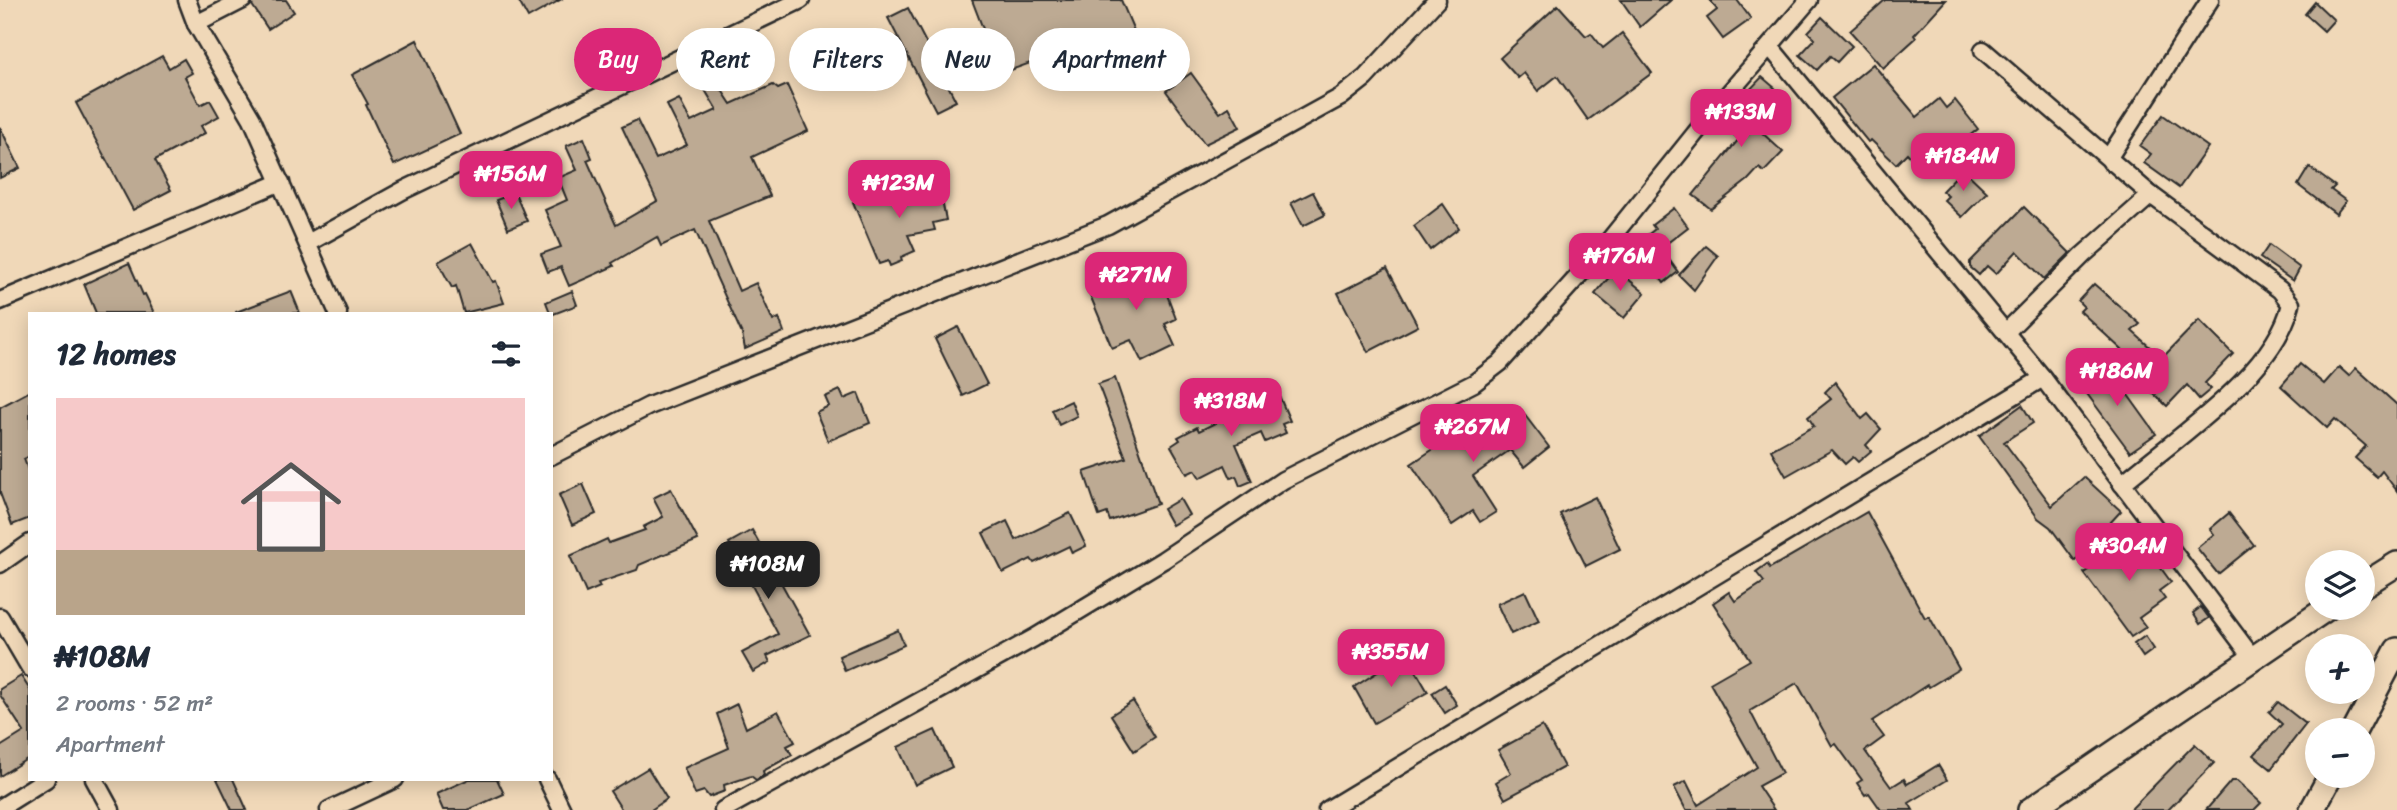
<!DOCTYPE html>
<meta charset="utf-8">
<style>
:root{--surface:#fff;--page:#f6f6f7;--text:#1f2937;--muted:#747a83;--accent:#db2777}
body{margin:0;font-family:Sriracha,sans-serif;background:var(--page);color:var(--text);height:100vh;display:flex;flex-direction:column;font-size:26px;white-space:nowrap}
*{box-sizing:border-box;margin:0}
p{font-size:23px;color:var(--muted)}
.icon{flex:none;width:38px;height:38px;fill:none;stroke:currentColor;stroke-width:2;stroke-linecap:round;stroke-linejoin:round}
.map{position:relative;flex:1;overflow:hidden}
.details{position:absolute;left:28px;top:312px;width:525px;height:469px;display:flex;flex-direction:column;background:var(--surface);border-radius:0px;box-shadow:0 4px 18px #0003}
.details>*{flex:none}
.top-card{position:absolute;left:574px;top:28px;width:665px;height:63px;display:flex;gap:14px}
.buttons{position:absolute;left:2305px;top:550px;display:grid;gap:14px}
.buttons a{display:grid;place-items:center;width:70px;height:70px;border-radius:50%;background:var(--surface);box-shadow:0 4px 18px #0003;font-size:35px}
.price{position:absolute;translate:-50% -60px;padding:0 16px;border-radius:14px;background:var(--accent);color:#fff;font-size:23px;line-height:46px;filter:drop-shadow(0 2px 4px #0008)}
.price::after{content:'';position:absolute;left:50%;top:42px;width:21px;height:16px;margin-left:-10px;background:inherit;clip-path:polygon(0 0,100% 0,50% 100%)}
.price.on{background:#222;color:#fff}
ul{padding:0;list-style:none}
li{display:grid;align-content:center;gap:14px;height:371px;padding:0 28px}
li span{display:grid;place-items:center;height:217px;border-radius:0px;color:#555}
li>.icon{margin-inline-start:auto}
span .icon{width:126px;height:126px;fill:#fffc;stroke-width:1}
li b{font-size:30px}
h2{display:flex;justify-content:space-between;align-items:center;height:84px;padding:0 28px;font-size:30px}
.pill{padding:0 24px;border-radius:32px;background:var(--surface);box-shadow:0 4px 18px #0003;font-size:24px;line-height:63px}
.pill.on{background:var(--accent);color:#fff}
.map>svg:first-child{display:block}
</style>
<div class="map">
<svg width="2397" height="810" viewBox="0 0 2397 810">
<rect width="100%" height="100%" fill="#f0d8b8"/>
<filter id="ink" filterUnits="userSpaceOnUse"><feTurbulence type="fractalNoise" baseFrequency=".0143" numOctaves="2"/><feDisplacementMap in="SourceGraphic" scale="14" xChannelSelector="R" yChannelSelector="G"/><feConvolveMatrix kernelMatrix="1 2 1 2 8 2 1 2 1" color-interpolation-filters="sRGB"/></filter>
<g filter="url(#ink)">
<g fill="#bdaa93" stroke="#2b2b2b" stroke-width="2">
<path d="M253 0H286L294 12 268 29 252 5Z"/>
<path d="M518 0H560L528 18Z"/>
<path d="M972 0H1121L1135 33 1079 48 1078 46 994 76 984 44 988 42Z"/>
<path d="M1621 0H1671L1640 27Z"/>
<path d="M1710 0H1737L1751 19 1723 39 1707 18 1717 10Z"/>
<path d="M1885 0H1946L1914 35 1916 38 1883 68 1850 31Z"/>
<path d="M2315 2 2334 20 2324 31 2305 14Z"/>
<path d="M1558 5 1586 36 1591 33 1603 48 1622 33 1652 73 1588 120 1557 76 1538 91 1524 73 1518 78 1500 58Z"/>
<path d="M908 8 956 101 936 111 888 18Z"/>
<path d="M1822 17 1852 46 1837 62 1830 56 1817 70 1800 55 1815 39 1808 32Z"/>
<path d="M417 40 460 134 394 165 366 105 368 104 352 75Z"/>
<path d="M162 56 169 68 184 59 192 73 185 77 200 105 210 100 219 116 201 126 205 133 155 160 171 190 133 210 76 103Z"/>
<path d="M1873 64 1917 117 1939 99 1946 108 1955 100 1978 129 1948 153 1940 142 1917 164 1907 153 1896 164 1871 140 1868 142 1832 98Z"/>
<path d="M1191 73 1220 113 1229 107 1240 127 1205 144 1166 91Z"/>
<path d="M1762 77 1775 88 1747 119 1783 152 1764 172 1759 168 1748 180 1711 209 1693 195 1739 139 1719 122Z"/>
<path d="M714 78 731 104 773 85 778 89 787 85 808 131 752 157 770 196 709 221 739 291 756 283 773 321 779 318 784 332 745 349 742 334 695 230 661 246 657 237 612 263 614 266 569 286 561 267 548 272 541 254 561 247 545 210 567 200 558 178 577 170 566 146 584 138 592 158 587 160 616 225 657 201 622 127 637 120 656 159 687 145 667 105 679 99 691 122 717 110 702 85Z"/>
<path d="M2163 115 2208 147 2179 188 2144 163 2151 154 2140 146Z"/>
<path d="M0 127 20 168 0 178Z"/>
<path d="M2309 167 2335 186 2331 190 2346 201 2336 214 2298 185Z"/>
<path d="M1963 169 1987 192 1962 217 1944 200 1948 196 1942 191Z"/>
<path d="M939 185 946 220 933 223 935 230 908 235 915 251 901 257 902 261 890 266 888 261 879 264 853 202 891 189 893 195Z"/>
<path d="M1313 192 1325 215 1303 226 1291 203Z"/>
<path d="M515 193 527 221 508 229 496 200Z"/>
<path d="M1443 204 1459 228 1430 250 1414 226Z"/>
<path d="M2024 207 2070 253 2044 279 2017 251 1996 274 1987 266 1979 275 1970 267V262Z"/>
<path d="M1674 208 1688 227 1661 248 1678 272 1664 283 1635 245 1655 229 1652 225Z"/>
<path d="M472 243 493 282 496 281 504 303 464 313 456 286 452 288 438 262Z"/>
<path d="M2269 245 2300 268 2293 281 2260 258Z"/>
<path d="M1706 246 1718 256 1694 290 1679 275Z"/>
<path d="M129 263 143 295 145 294 154 313H96L84 284Z"/>
<path d="M1156 265 1176 319 1165 324 1175 346 1142 362 1131 340 1112 348 1090 295 1097 292 1094 286Z"/>
<path d="M1387 268 1418 326 1368 352 1338 293Z"/>
<path d="M1616 269 1645 293 1624 318 1595 294Z"/>
<path d="M2094 284 2140 324 2132 331 2162 358 2199 320 2233 354 2205 383 2211 389 2199 399 2187 385 2167 406 2113 357 2122 350 2080 311 2084 307 2078 301Z"/>
<path d="M291 291 300 313H236V312Z"/>
<path d="M572 291 577 305 551 315 546 302Z"/>
<path d="M958 327 987 384 963 396 935 339Z"/>
<path d="M2105 363 2156 434 2130 452 2079 383Z"/>
<path d="M2300 364 2324 384 2339 367 2349 376 2356 368 2397 405V491L2382 471 2377 477 2355 458 2366 446 2335 419 2327 428 2281 386Z"/>
<path d="M1115 378 1158 504 1110 521 1107 513 1099 516 1084 472 1126 458 1098 384Z"/>
<path d="M1835 382 1862 419 1868 414 1881 429 1866 445 1871 451 1858 462 1853 457 1845 464 1832 450 1786 476 1771 450 1814 426 1808 417 1831 399 1825 392Z"/>
<path d="M840 390 844 399 858 393 870 423 828 441 816 412 829 406 825 397Z"/>
<path d="M30 391V456L24 459 30 475V518L12 525 0 493V407Z"/>
<path d="M1277 391 1290 421 1282 424 1286 433 1265 442 1261 433 1236 444 1252 481 1240 486 1236 476 1231 478 1225 465 1200 478 1195 470 1187 474 1171 446 1180 440 1178 437 1197 427 1199 431 1240 411 1238 407Z"/>
<path d="M1071 401 1077 416 1059 425 1052 410Z"/>
<path d="M2022 405 2033 423 2004 442 2052 506 2084 477 2121 511 2075 561 2050 527 2038 518 1979 436Z"/>
<path d="M1524 414 1549 447 1524 467 1510 450 1473 476 1496 512 1480 522 1473 511 1452 525 1411 464 1441 444 1435 435 1462 416 1479 442 1512 416 1515 420Z"/>
<path d="M583 484 596 514 572 525 559 495Z"/>
<path d="M671 489 698 540 639 565 637 570 598 583 600 587 586 593 570 556 607 539 609 543 645 530 643 527 663 517 653 498Z"/>
<path d="M1595 497 1620 549 1586 566 1560 514Z"/>
<path d="M1180 499 1189 515 1172 525 1163 509Z"/>
<path d="M1867 512 1925 618 1929 616 1959 669 1929 687 1927 685 1872 721 1884 737 1865 751 1891 787 1904 779 1907 784 1938 765 1947 780 1909 803 1913 810H1881L1869 793 1865 795 1857 783 1862 780 1836 744 1832 746 1797 683 1750 711 1782 773 1758 786 1774 810H1686L1674 787 1686 781 1698 805 1757 767 1710 683 1750 660 1713 603 1729 592 1735 601 1764 582 1756 572 1767 564 1770 568Z"/>
<path d="M1070 513 1086 546 1072 553 1069 546 1034 563 1031 559 1003 573 983 533 1007 521 1016 540Z"/>
<path d="M2229 513 2254 545 2218 574 2197 548 2214 534 2210 529Z"/>
<path d="M752 530 810 635 767 656 770 662 753 672 742 653 778 634 729 543Z"/>
<path d="M2136 534 2171 582 2159 591 2165 599 2139 618 2146 627 2131 637 2084 573Z"/>
<path d="M1525 591 1539 621 1511 634 1497 604Z"/>
<path d="M2201 607 2209 618 2200 624 2193 613Z"/>
<path d="M898 630 904 645 845 671 839 656Z"/>
<path d="M2145 636 2154 649 2143 657 2134 644Z"/>
<path d="M1406 654 1428 692 1374 723 1354 687Z"/>
<path d="M21 676 30 690V757L0 776V747L24 732 0 695V689Z"/>
<path d="M1445 685 1457 705 1445 713 1432 693Z"/>
<path d="M1133 701 1155 737 1134 751 1111 715Z"/>
<path d="M2278 702 2306 724 2271 769 2254 755 2282 724 2269 712Z"/>
<path d="M737 704 746 728 778 711 795 742 787 746 792 755 763 771 764 775 756 780 751 776 724 785 725 791 709 797 704 791 695 794 684 768 729 748 717 714Z"/>
<path d="M1542 726 1564 767 1505 799 1496 782 1511 773 1498 750Z"/>
<path d="M935 730 952 767 915 785 898 747Z"/>
<path d="M2195 744 2214 763 2168 810H2130Z"/>
<path d="M648 768 667 799 651 810H622L610 791Z"/>
<path d="M217 779H233L247 810H232Z"/>
<path d="M469 779H497L504 794 468 810H443L436 794Z"/>
<path d="M2231 781H2237L2261 803 2254 810H2206Z"/>
</g>
<g fill="none" stroke-linecap="round" stroke-linejoin="round">
<g stroke="#2b2b2b" stroke-width="21">
<g id="street">
<path d="M187 0 196 24 252 119 338 313"/>
<path d="M196 24 243 0"/>
<path d="M1771 48 2043 378 2252 657"/>
<path d="M1983 50 2151 195"/>
<path d="M2111 162V154L2210 0"/>
<path d="M308 243 402 191 801 0"/>
<path d="M0 301 281 182"/>
<path d="M2006 332 2083 255 2151 195 2280 290 2291 304C2275 374 2175 438 2122 484"/>
<path d="M551 456 649 406 1108 225 1341 97 1365 78 1437 0"/>
<path d="M0 564 30 543"/>
<path d="M0 617 30 668"/>
<path d="M94 779 111 810"/>
<path d="M547 779 562 810"/>
<path d="M0 808 46 779"/>
<path d="M329 810 395 779"/>
<path d="M723 810 1034 638 1163 560 1283 480 1474 383 1500 363 1599 253 1710 115 1809 0"/>
<path d="M1327 810 2043 378"/>
</g>
</g>
<g stroke="#2b2b2b" stroke-width="28">
<g id="secondary">
<path d="M2362 586 2397 564"/>
<path d="M2355 730 2397 650"/>
<path d="M2030 810 2329 607"/>
<path d="M2312 810 2331 775"/>
</g>
</g>
<use href="#street" stroke="#f0d8b8" stroke-width="16"/>
<use href="#secondary" stroke="#f0d8b8" stroke-width="23"/>
</g>
</g>
</svg>
<div class="buttons">
<a><svg class="icon" aria-label="layers" viewBox="0 0 24 24"><path d="M12 4l9 5-9 5-9-5zM3 14l9 5 9-5"/></svg></a>
<a>+</a>
<a>−</a>
</div>
<b class="price" style="left:1741px;top:149px">₦133M</b>
<b class="price" style="left:1963px;top:193px">₦184M</b>
<b class="price" style="left:511px;top:211px">₦156M</b>
<b class="price" style="left:899px;top:220px">₦123M</b>
<b class="price" style="left:1620px;top:293px">₦176M</b>
<b class="price" style="left:1136px;top:312px">₦271M</b>
<b class="price" style="left:2117px;top:408px">₦186M</b>
<b class="price" style="left:1231px;top:438px">₦318M</b>
<b class="price" style="left:1473px;top:464px">₦267M</b>
<b class="price" style="left:2129px;top:583px">₦304M</b>
<b class="price on" style="left:768px;top:601px">₦108M</b>
<b class="price" style="left:1391px;top:689px">₦355M</b>
<div class="top-card">
<a class="pill on">Buy</a>
<a class="pill">Rent</a>
<a class="pill">Filters</a>
<a class="pill">New</a>
<a class="pill">Apartment</a>
</div>
<section class="details">
<h2>12 homes<svg class="icon" aria-label="filters" viewBox="0 0 24 24"><path d="M4 7h16M4 17h16"/><circle cx="9" cy="7" r="2"/><circle cx="15" cy="17" r="2"/></svg></h2>
<ul>
<li><span style="background:linear-gradient(#f6c9c9 70%,#b9a48a 0)"><svg class="icon" aria-label="home" viewBox="0 0 24 24"><path d="M3 11l9-7 9 7M6 9v11h12V9"/></svg></span><div><b>₦108M</b><p>2 rooms · 52 m²</p><p>Apartment</p></div></li>
</ul>
</section>
</div>
